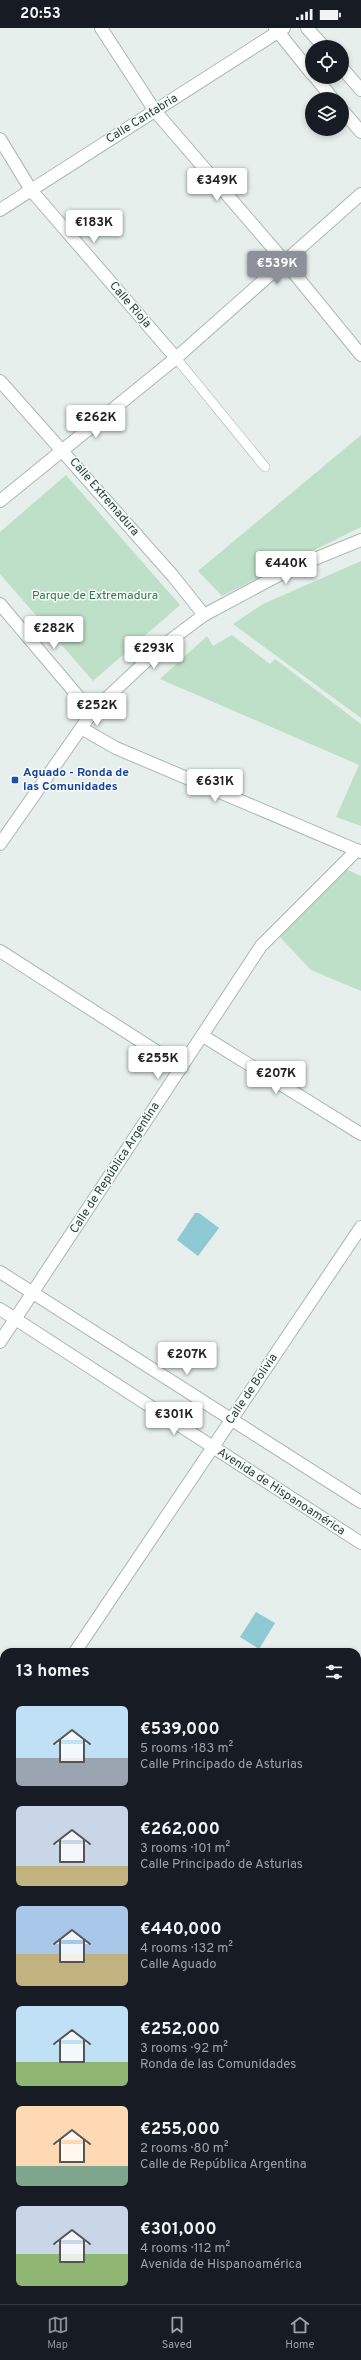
<!DOCTYPE html>
<meta charset="utf-8">
<style>
:root{--surface:#171b24;--page:#20242c;--text:#f1f3f6;--muted:#9ea1a6;--line:#363941;--accent:#8c9099}
body{margin:0;font-family:Overpass,sans-serif;background:var(--page);color:var(--text);height:100vh;display:flex;flex-direction:column;font-size:15px;white-space:nowrap}
*{box-sizing:border-box;margin:0}
p{font-size:13px;color:var(--muted)}
.icon{flex:none;width:22px;height:22px;fill:none;stroke:currentColor;stroke-width:2;stroke-linecap:round;stroke-linejoin:round}
.map{position:relative;flex:1;overflow:hidden}
.panel{position:absolute;left:0px;top:1620px;width:361px;height:656px;display:flex;flex-direction:column;background:var(--surface);border-radius:12px 12px 0 0;box-shadow:0 2px 6px #0003}
.panel>*{flex:none}
.controls{position:absolute;left:305px;top:12px;display:grid;gap:8px}
.controls a{display:grid;place-items:center;width:44px;height:44px;border-radius:50%;background:var(--surface);box-shadow:0 2px 6px #0003;font-size:20px}
.price{position:absolute;translate:-50% -34px;padding:0 9px;border-radius:4px;background:#fff;color:#222;font-size:13px;line-height:26px;filter:drop-shadow(0 1px 2px #0008)}
.price::after{content:'';position:absolute;left:50%;top:24px;width:12px;height:9px;margin-left:-6px;background:inherit;clip-path:polygon(0 0,100% 0,50% 100%)}
.price.current{background:var(--accent);color:#fff}
ul{padding:0;list-style:none}
li{display:flex;align-items:center;gap:12px;height:100px;padding:0 16px}
li span{display:grid;place-items:center;flex:none;width:112px;height:80px;border-radius:6px;color:#555}
li>.icon{margin-inline-start:auto}
span .icon{width:48px;height:48px;fill:#fffc;stroke-width:1}
li b{font-size:17px}
h2{display:flex;justify-content:space-between;align-items:center;height:48px;padding:0 16px;font-size:17px}
.status{display:flex;justify-content:space-between;align-items:center;height:28px;padding:0 20px;background:var(--surface);direction:ltr}
.status svg{height:11px;fill:currentColor}
.tab-bar{display:flex;justify-content:space-around;align-items:center;height:56px;border-top:1px solid var(--line);background:var(--surface);font-size:11px;color:var(--muted)}
.tab-bar a{display:grid;justify-items:center;gap:2px}
.tab-bar .current{color:var(--accent)}
.map>svg:first-child{display:block}
</style>
<div class="status"><b>20:53</b><svg viewBox="0 0 49 12"><path d="M0 12V9h3v3zM5 12V6h3v6zM10 12V3h3v9zM15 12V0h3v12zM26 1h20v11H26zM47 4h2v5h-2z"/></svg></div>
<div class="map">
<svg width="361" height="2276" viewBox="0 0 361 2276">
<rect width="100%" height="100%" fill="#e6efeb"/>
<g fill="#bfe0c8">
<path d="M361 407V499L222 568 198 543Z"/>
<path d="M66 447 180 577 93 653 0 546V504Z"/>
<path d="M361 533V690L233 596 263 576Z"/>
<path d="M232 607 270 636 275 631 361 696V798L336 789 359 737 160 651 207 608 213 618Z"/>
<path d="M346 841 361 848V963L311 942 278 907Z"/>
<path d="M361 2112V2276H239L242 2272H357V2117Z"/>
</g>
<g fill="#8ec9d4">
<path d="M195 1185H199L219 1200 198 1228 177 1212Z"/>
<path d="M256 1584 275 1595 259 1621 240 1609Z"/>
</g>
<g fill="none" stroke-linecap="round" stroke-linejoin="round">
<g stroke="#a8b8b2" stroke-width="10">
<path id="service" d="M176 330 265 439"/>
</g>
<g stroke="#a8b8b2" stroke-width="14">
<path id="pedestrian" d="M0 923 181 1039"/>
</g>
<g stroke="#a8b8b2" stroke-width="14">
<g id="minor">
<path d="M101 0 155 83 285 234 361 327"/>
<path d="M275 0 312 46"/>
<path d="M307 0 324 19"/>
<path d="M342 40 361 62"/>
<path d="M315 49 333 71"/>
<path d="M342 82 361 104"/>
<path d="M0 111 31 162 176 330"/>
<path d="M0 182 284 0"/>
<path d="M0 353 173 548 204 587"/>
<path d="M0 473 176 330 361 166"/>
<path d="M0 576 82 673 93 683"/>
<path d="M81 700 116 720 361 824"/>
<path d="M203 1008 361 1106"/>
<path d="M0 1244 361 1474"/>
<path d="M0 1281 361 1515"/>
<path d="M0 1314 261 918 357 822"/>
<path d="M75 1624 361 1199"/>
<path d="M0 1643 4 1646"/>
<path d="M357 1675 361 1668"/>
<path d="M0 1732 4 1727"/>
<path d="M0 1813 4 1816"/>
<path d="M357 1910 361 1913"/>
<path d="M357 1976 361 1970"/>
<path d="M0 1983 4 1986"/>
<path d="M0 2156 4 2159"/>
<path d="M131 2276 134 2272"/>
</g>
</g>
<g stroke="#a8b8b2" stroke-width="14">
<path id="tertiary" d="M0 816 93 683 160 620 204 587 290 541 361 512"/>
</g>
<use href="#service" stroke="#fff" stroke-width="9"/>
<use href="#pedestrian" stroke="#fff" stroke-width="12"/>
<use href="#minor" stroke="#fff" stroke-width="12"/>
<use href="#tertiary" stroke="#fff" stroke-width="12"/>
</g>
<rect fill="#1a4fb4" stroke="#f7fbf9" stroke-width="1.5" x="11" y="748" width="8" height="8" rx="2"/>
<g text-anchor="middle" dominant-baseline="central" stroke-width="3" stroke-linejoin="round" paint-order="stroke">
<g font-size="12" fill="#24423a" stroke="#f7fbf9">
<text transform="translate(142 91) rotate(-32)">Calle Cantabria</text>
<text transform="translate(130 277) rotate(49)">Calle Rioja</text>
<text transform="translate(104 469) rotate(49)">Calle Extremadura</text>
<text transform="translate(115 1140) rotate(-57)">Calle de República Argentina</text>
<text transform="translate(252 1361) rotate(-56)">Calle de Bolivia</text>
<text transform="translate(281 1464) rotate(33)">Avenida de Hispanoamérica</text>
</g>
<g font-size="12" fill="#2d7a4b" stroke="#f7fbf9">
<text x="95" y="568">Parque de Extremadura</text>
</g>
<g font-size="12" font-weight="bold" fill="#164399" stroke="#f7fbf9" text-anchor="start">
<text x="23" y="745">Aguado - Ronda de<tspan x="23" dy="14">las Comunidades</tspan></text>
</g>
</g>
</svg>
<div class="controls">
<a><svg class="icon" aria-label="locate" viewBox="0 0 24 24"><circle cx="12" cy="12" r="6"/><path d="M12 2v4M12 18v4M2 12h4M18 12h4"/></svg></a>
<a><svg class="icon" aria-label="layers" viewBox="0 0 24 24"><path d="M12 4l9 5-9 5-9-5zM3 14l9 5 9-5"/></svg></a>
</div>
<b class="price" style="left:217px;top:174px">€349K</b>
<b class="price" style="left:94px;top:216px">€183K</b>
<b class="price current" style="left:277px;top:257px">€539K</b>
<b class="price" style="left:96px;top:411px">€262K</b>
<b class="price" style="left:286px;top:557px">€440K</b>
<b class="price" style="left:54px;top:622px">€282K</b>
<b class="price" style="left:154px;top:642px">€293K</b>
<b class="price" style="left:97px;top:699px">€252K</b>
<b class="price" style="left:215px;top:775px">€631K</b>
<b class="price" style="left:158px;top:1052px">€255K</b>
<b class="price" style="left:276px;top:1067px">€207K</b>
<b class="price" style="left:187px;top:1348px">€207K</b>
<b class="price" style="left:174px;top:1408px">€301K</b>
<section class="panel">
<h2>13 homes<svg class="icon" aria-label="filters" viewBox="0 0 24 24"><path d="M4 7h16M4 17h16"/><circle cx="9" cy="7" r="2"/><circle cx="15" cy="17" r="2"/></svg></h2>
<ul>
<li><span style="background:linear-gradient(#bfe0f5 65%,#9aa5b1 0)"><svg class="icon" aria-label="home" viewBox="0 0 24 24"><path d="M3 11l9-7 9 7M6 9v11h12V9"/></svg></span><div><b>€539,000</b><p>5 rooms · 183 m²</p><p>Calle Principado de Asturias</p></div></li>
<li><span style="background:linear-gradient(#c9d6e8 75%,#c2b280 0)"><svg class="icon" aria-label="home" viewBox="0 0 24 24"><path d="M3 11l9-7 9 7M6 9v11h12V9"/></svg></span><div><b>€262,000</b><p>3 rooms · 101 m²</p><p>Calle Principado de Asturias</p></div></li>
<li><span style="background:linear-gradient(#a9c7e8 60%,#c2b280 0)"><svg class="icon" aria-label="home" viewBox="0 0 24 24"><path d="M3 11l9-7 9 7M6 9v11h12V9"/></svg></span><div><b>€440,000</b><p>4 rooms · 132 m²</p><p>Calle Aguado</p></div></li>
<li><span style="background:linear-gradient(#bfe0f5 70%,#8fb573 0)"><svg class="icon" aria-label="home" viewBox="0 0 24 24"><path d="M3 11l9-7 9 7M6 9v11h12V9"/></svg></span><div><b>€252,000</b><p>3 rooms · 92 m²</p><p>Ronda de las Comunidades</p></div></li>
<li><span style="background:linear-gradient(#ffd9b3 75%,#7fa58c 0)"><svg class="icon" aria-label="home" viewBox="0 0 24 24"><path d="M3 11l9-7 9 7M6 9v11h12V9"/></svg></span><div><b>€255,000</b><p>2 rooms · 80 m²</p><p>Calle de República Argentina</p></div></li>
<li><span style="background:linear-gradient(#c9d6e8 60%,#8fb573 0)"><svg class="icon" aria-label="home" viewBox="0 0 24 24"><path d="M3 11l9-7 9 7M6 9v11h12V9"/></svg></span><div><b>€301,000</b><p>4 rooms · 112 m²</p><p>Avenida de Hispanoamérica</p></div></li>
</ul>
</section>
</div>
<nav class="tab-bar">
<a class="current"><svg class="icon" aria-label="map" viewBox="0 0 24 24"><path d="M3 6l6-2 6 2 6-2v14l-6 2-6-2-6 2zM9 4v14M15 6v14"/></svg>Map</a>
<a><svg class="icon" aria-label="saved" viewBox="0 0 24 24"><path d="M7 4h10v16l-5-4-5 4z"/></svg>Saved</a>
<a><svg class="icon" aria-label="home" viewBox="0 0 24 24"><path d="M3 11l9-7 9 7M6 9v11h12V9"/></svg>Home</a>
</nav>
